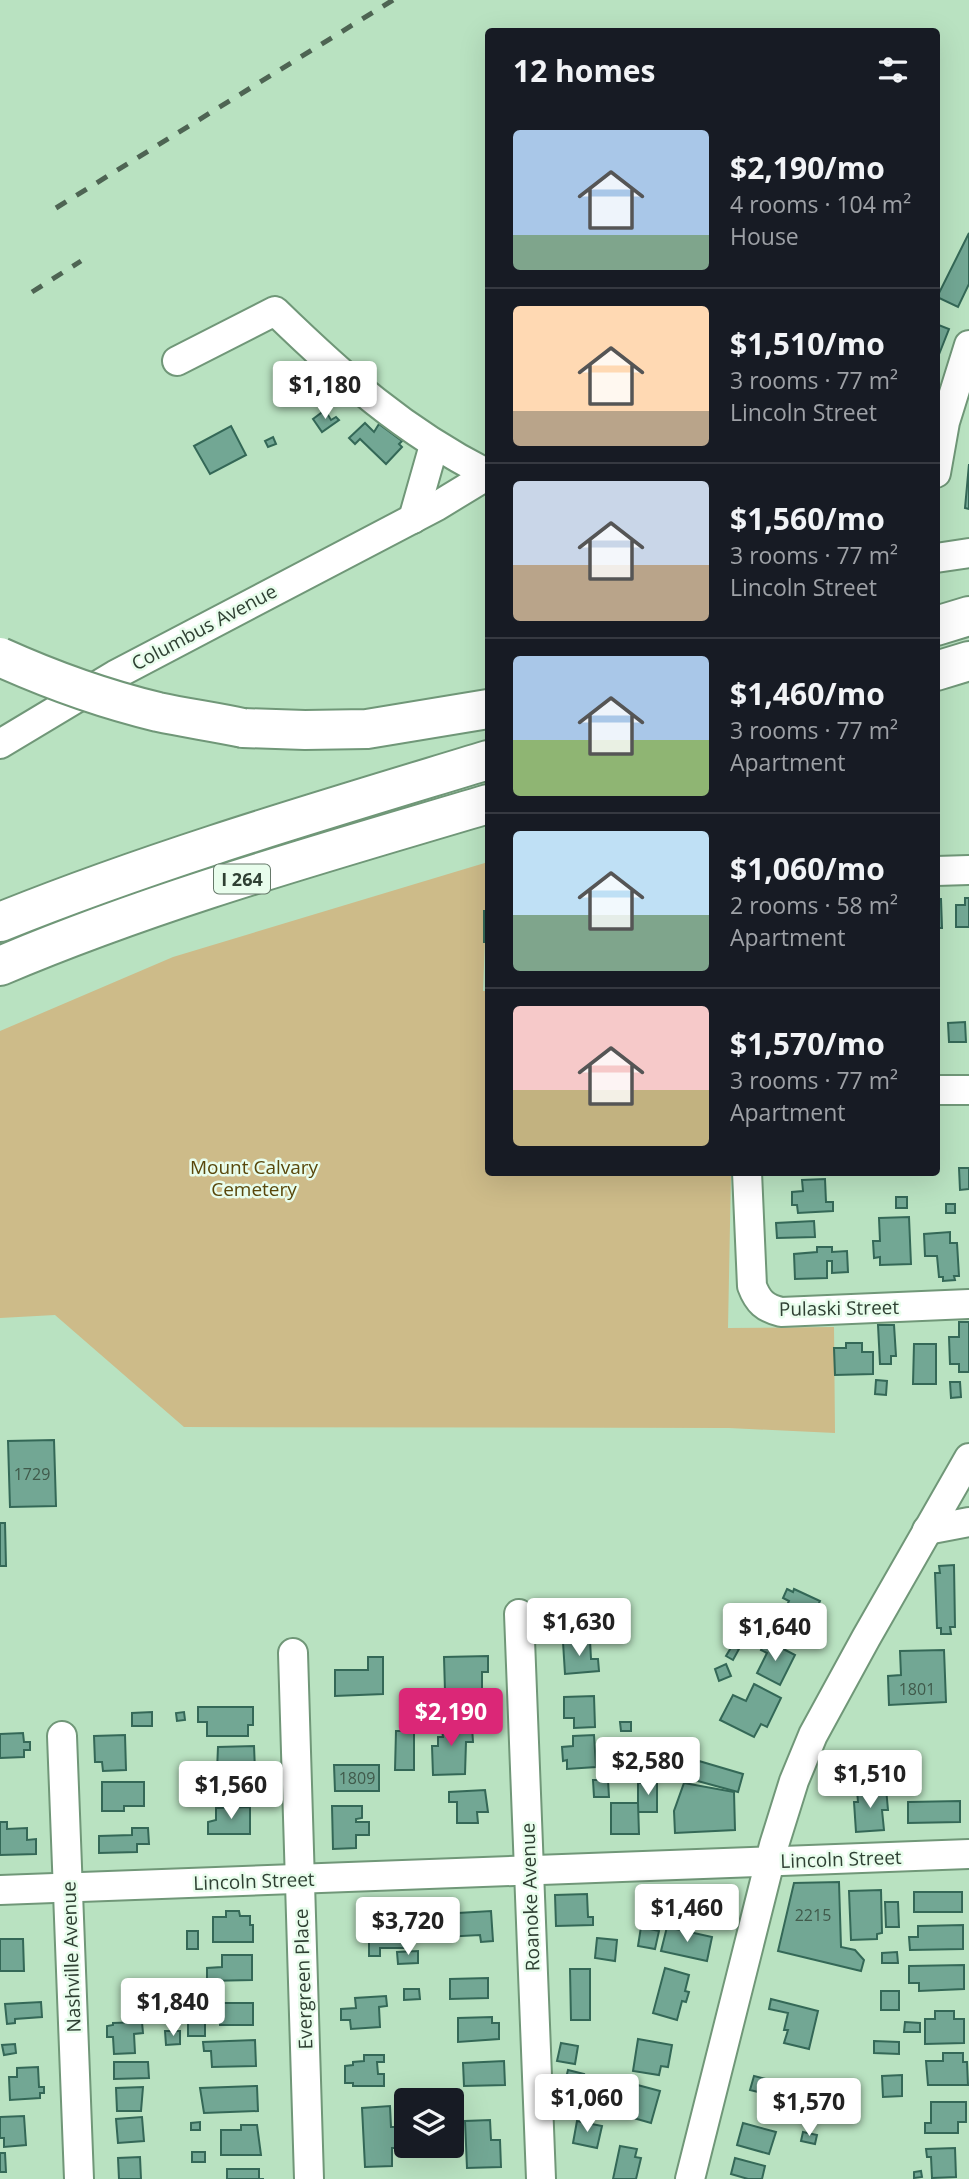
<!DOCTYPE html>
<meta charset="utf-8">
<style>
:root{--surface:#171b24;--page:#20242c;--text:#f1f3f6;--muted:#9ea1a6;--line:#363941;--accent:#db2777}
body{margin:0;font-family:"Open Sans",sans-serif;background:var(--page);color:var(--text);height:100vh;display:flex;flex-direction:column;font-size:26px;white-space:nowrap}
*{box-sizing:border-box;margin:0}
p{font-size:23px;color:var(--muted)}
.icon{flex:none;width:38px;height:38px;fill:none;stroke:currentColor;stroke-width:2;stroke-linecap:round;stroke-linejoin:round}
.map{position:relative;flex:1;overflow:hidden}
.panel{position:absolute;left:485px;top:28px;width:455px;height:1148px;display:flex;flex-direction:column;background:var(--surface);border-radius:7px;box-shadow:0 7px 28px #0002}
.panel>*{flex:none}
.tools{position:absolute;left:394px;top:2088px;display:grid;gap:14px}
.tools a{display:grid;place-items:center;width:70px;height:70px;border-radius:7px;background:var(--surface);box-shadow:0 7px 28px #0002;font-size:35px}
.price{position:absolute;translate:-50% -60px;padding:0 16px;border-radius:7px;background:#fff;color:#222;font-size:23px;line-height:46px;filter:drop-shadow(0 2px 4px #0008)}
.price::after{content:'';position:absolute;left:50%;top:42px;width:21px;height:16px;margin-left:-10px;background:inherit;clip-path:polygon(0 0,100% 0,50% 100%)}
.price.selected{background:var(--accent);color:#fff}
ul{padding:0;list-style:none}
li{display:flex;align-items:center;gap:21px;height:175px;padding:0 28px}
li+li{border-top:2px solid var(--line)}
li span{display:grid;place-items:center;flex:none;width:196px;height:140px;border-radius:7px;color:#555}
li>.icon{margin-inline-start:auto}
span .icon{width:84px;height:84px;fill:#fffc;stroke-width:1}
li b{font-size:30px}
h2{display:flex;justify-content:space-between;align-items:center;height:84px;padding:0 28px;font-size:30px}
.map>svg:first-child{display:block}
</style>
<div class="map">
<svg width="969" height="2179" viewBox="0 0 969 2179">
<rect width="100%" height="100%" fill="#b9e2c1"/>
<path fill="#cdbb89" d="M488 862 483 991H488V1172L731 1173 728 1328 834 1327 835 1433 729 1428 184 1427 55 1315 0 1318V1031L173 957Z"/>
<g fill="#72a794" stroke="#346857" stroke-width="2">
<path d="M969 233V284L958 307 937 297Z"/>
<path d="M936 324 949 329 936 362Z"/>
<path d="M325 410 331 420 336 417 339 420 322 432 313 419Z"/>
<path d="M365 423 374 432 379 424 402 441 399 444 402 447 386 464 360 439 355 444 349 438Z"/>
<path d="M231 426 246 455 210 474 194 446Z"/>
<path d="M273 437 276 444 268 447 265 441Z"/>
<path d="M969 464V509L965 508Z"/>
<path d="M965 898H969V927H956V905H965Z"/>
<path d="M936 899H941L942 928H936Z"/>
<rect x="484" y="911" width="4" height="31"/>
<path d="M965 1022 966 1042H949L948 1023Z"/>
<path d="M959 1168H969V1189L960 1190Z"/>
<path d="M825 1179 826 1202H833V1211L798 1213 797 1205H792V1192L803 1191 802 1180Z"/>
<rect x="896" y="1197" width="11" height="11"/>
<rect x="946" y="1204" width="9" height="9"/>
<path d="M909 1217 911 1264 880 1265V1257L874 1258 873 1241H880L879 1218Z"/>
<path d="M814 1221 815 1237 777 1238 776 1223Z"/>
<path d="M950 1232V1243H957L959 1276H954L955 1280 943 1281V1277H939L937 1256H925L924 1234Z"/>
<path d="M817 1247H832V1252L847 1251 848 1272 832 1273V1261H827V1278L795 1279 794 1254 817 1252Z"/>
<path d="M959 1322H969V1372H959V1364H950L949 1337H959Z"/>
<path d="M878 1325H894L896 1356H891V1364H880Z"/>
<path d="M846 1343H862V1352H873V1374L835 1375 834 1348H846Z"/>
<path d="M914 1344H936V1384H913Z"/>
<path d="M876 1380 887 1381 886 1395 875 1394Z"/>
<path d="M950 1382H960L961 1397 951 1398Z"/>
<path d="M54 1440 56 1506 10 1507 8 1441Z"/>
<path d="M0 1523H5L6 1566H0Z"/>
<path d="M954 1565 955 1627H950L951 1634H941V1628H937L935 1573H940L939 1566Z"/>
<path d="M787 1589 793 1592 794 1589 820 1601 816 1610 821 1613 815 1625 805 1620 801 1629 780 1619 789 1601 783 1598Z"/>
<path d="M562 1632 563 1642 545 1643 544 1633Z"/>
<path d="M590 1640 591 1659H598L599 1671 565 1674 563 1642Z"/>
<path d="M766 1640 795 1655 780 1685 757 1673 767 1653 761 1650Z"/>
<path d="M732 1646 739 1649 733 1660 726 1656Z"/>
<path d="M944 1650 946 1702 889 1705 888 1676 901 1675 900 1651Z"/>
<path d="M488 1656V1672H482V1690L445 1691 444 1657Z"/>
<path d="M368 1657H383V1694L335 1696V1670H368Z"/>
<path d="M726 1664 731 1676 719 1681 715 1669Z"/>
<path d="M754 1684 781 1698 767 1727 761 1724 754 1737 720 1720 733 1695 746 1701Z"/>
<path d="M594 1696 595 1727 574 1728V1718H564V1697Z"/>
<path d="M198 1707H253V1725H248V1736H207V1722H198Z"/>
<path d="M152 1712V1726H132V1713Z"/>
<path d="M184 1712 185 1720 177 1721 176 1713Z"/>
<path d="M466 1721V1728L472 1727 473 1742H466L465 1774 433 1775 432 1746H438V1737H443L442 1730H438V1722Z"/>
<path d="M620 1722H631V1731H621Z"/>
<path d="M396 1731H414V1770H395Z"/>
<path d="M23 1733 24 1742H30V1750H24V1757L0 1758V1734Z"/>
<path d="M125 1735 126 1770 103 1771 102 1762H95L94 1736Z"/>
<path d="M594 1735 596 1767 567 1769V1760L563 1761 562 1747 573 1746V1736Z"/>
<path d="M254 1746 255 1770 217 1771 218 1747Z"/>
<path d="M699 1761 743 1774 738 1792 694 1780Z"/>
<path d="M334 1765H379V1791H335Z"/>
<path d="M189 1768 190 1778H182V1769Z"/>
<path d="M593 1780H608L609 1797H594Z"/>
<path d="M102 1782H144V1806H124V1811H102Z"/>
<rect x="638" y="1783" width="19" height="29"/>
<path d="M684 1783 734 1792 735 1830 675 1833 674 1811Z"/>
<path d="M886 1788 888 1810H882L884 1830 856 1832 854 1802H858L857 1790Z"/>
<path d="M485 1790 488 1812H477L478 1823H457V1802H449V1792Z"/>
<path d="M960 1801V1822L908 1823V1802Z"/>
<path d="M611 1803H638L639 1834H611Z"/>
<path d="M332 1806H362V1818L356 1819V1822H369V1835H356V1848L333 1849Z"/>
<path d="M250 1807V1834H208V1822L216 1820V1808Z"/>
<path d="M0 1822H7V1829L27 1828V1840L36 1839V1854L0 1855Z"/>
<path d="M132 1828H148L149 1844H137V1852L99 1853V1836L132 1835Z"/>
<path d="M839 1882 841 1947 855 1950 864 1960 861 1971 778 1951 794 1883Z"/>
<path d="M881 1890 882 1933 877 1934V1939L851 1940 849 1891Z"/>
<rect x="914" y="1892" width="48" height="20"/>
<path d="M680 1893 711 1901 704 1925 686 1920 685 1925 661 1919 666 1897 678 1900Z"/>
<path d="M587 1894 588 1917H593V1925L556 1926 555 1895Z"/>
<path d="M885 1902H898L899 1927H886Z"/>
<path d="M226 1911H239L240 1916H250V1925H253V1942H213V1917H226Z"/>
<path d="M491 1911 493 1941 481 1942 480 1935 443 1937 441 1914Z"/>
<path d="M375 1916H388L389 1922H406V1948H380V1956H369V1940H360L359 1928 368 1927V1922H375Z"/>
<path d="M963 1925V1949L910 1950 909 1937H918V1926Z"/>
<path d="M641 1927 659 1931 655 1949 638 1946Z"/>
<path d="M667 1927 712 1937 707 1961 661 1951Z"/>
<rect x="187" y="1931" width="11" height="18"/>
<path d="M597 1938 617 1940 615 1961 595 1958Z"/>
<path d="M0 1939H23L24 1971H0Z"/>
<path d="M418 1951V1963L398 1964 397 1952Z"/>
<path d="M897 1952 898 1963H882V1953Z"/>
<path d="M222 1955H252V1980L207 1981V1968L222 1967Z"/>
<path d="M964 1965V1989L919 1991V1983H909V1966Z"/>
<path d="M665 1968 689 1975 685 1991 689 1992 686 2002 682 2001 677 2020 653 2013Z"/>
<path d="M570 1969H590V2020H571Z"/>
<path d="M488 1978V1998L450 1999V1979Z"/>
<path d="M404 1989H419L420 1999 404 2000Z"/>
<rect x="881" y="1991" width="18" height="19"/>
<path d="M386 1996 387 2006 379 2007 380 2027 351 2029 350 2020H341V2009L356 2008 355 1998Z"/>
<path d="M771 1999 818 2011 809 2049 784 2043 788 2030H784L788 2013 769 2009Z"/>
<path d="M41 2002 42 2017 15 2019V2023L7 2024 5 2004Z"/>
<rect x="220" y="2003" width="33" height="22"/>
<path d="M935 2011H954V2019H964V2043L925 2044V2019H935Z"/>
<path d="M492 2017V2023H499V2039L458 2042V2018Z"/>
<path d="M142 2022 143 2033 134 2034 135 2053 114 2054 113 2037H107V2026L113 2025V2023Z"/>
<rect x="188" y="2022" width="17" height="14"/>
<path d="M905 2022 920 2023V2032H904Z"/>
<path d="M165 2031H180V2044L166 2045Z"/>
<path d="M638 2039 672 2045 668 2067 661 2066 659 2075 633 2071Z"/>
<path d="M255 2040 256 2066 212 2067 211 2051H204L203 2042Z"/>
<path d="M874 2041 899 2042V2054L874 2053Z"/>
<path d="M561 2043 578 2046 575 2064 557 2061Z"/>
<path d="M15 2044 16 2053 4 2055 2 2045Z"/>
<path d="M943 2053H963V2062H967L968 2085H928L926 2061H943Z"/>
<path d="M364 2055H384V2062H377L378 2074H384V2086H353V2083H345V2066L353 2065V2062L364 2061Z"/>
<path d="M504 2061 505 2085 464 2086 463 2063Z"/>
<path d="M114 2062H148L149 2078 114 2079Z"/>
<path d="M38 2067 39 2087H44V2093H40V2098L10 2100 9 2077H17V2068Z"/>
<path d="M568 2070 584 2074 581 2086 565 2082Z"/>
<path d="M902 2075V2096L883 2097 882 2076Z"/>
<path d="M754 2076 797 2087 793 2101 750 2090Z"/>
<path d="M630 2083 660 2091 651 2123 630 2117 632 2109 624 2108Z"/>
<path d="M257 2086 258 2111 204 2113 200 2088Z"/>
<path d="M143 2087 141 2111H117L116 2088Z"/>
<path d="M443 2092V2100H432V2093Z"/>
<path d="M931 2102H966V2122H958V2133H925V2123H931Z"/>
<path d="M390 2106 391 2127H401L402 2148H392V2166L365 2167 362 2108Z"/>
<path d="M24 2116 26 2145 4 2147V2138H0V2117Z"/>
<path d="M142 2117 144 2141 118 2143 116 2119Z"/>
<path d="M490 2120 491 2140H500L501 2167 467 2168 465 2121Z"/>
<path d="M577 2121 602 2126 597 2148 573 2143Z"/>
<path d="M200 2122V2130H191V2123Z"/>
<path d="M743 2123 776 2132 769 2154 737 2145Z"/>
<path d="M241 2125H257L261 2155H221V2130H241Z"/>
<path d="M803 2132 817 2135 815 2144 801 2141Z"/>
<path d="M414 2146H423L424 2154H414Z"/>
<path d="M620 2146 637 2149 635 2157 641 2158 636 2179H613Z"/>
<path d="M955 2148 956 2177 932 2178 931 2157H927L926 2149Z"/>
<rect x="192" y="2152" width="13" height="10"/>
<path d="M0 2153H5L6 2172H0Z"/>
<path d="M140 2157 141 2179H119L118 2158Z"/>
<path d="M735 2158 765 2166 762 2179H748L731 2174Z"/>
<path d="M227 2169H259V2179H264H227Z"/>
<path d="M921 2171 922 2177 914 2178V2172Z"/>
</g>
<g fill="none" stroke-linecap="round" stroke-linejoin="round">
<g stroke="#709778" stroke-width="32">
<g id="minor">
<path d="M177 361 275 311C343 377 403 431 488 474"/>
<path d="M936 473 945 422 969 345"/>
<path d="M413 519 434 445"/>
<path d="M936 558 969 553"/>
<path d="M0 744 115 675 437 506 488 475"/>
<path d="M936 871 969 870"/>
<path d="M936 1090H969"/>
<path d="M747 1172 752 1286C758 1302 765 1308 781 1312L969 1304"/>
<path d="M927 1530 969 1522"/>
<path d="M519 1614 541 2179"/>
<path d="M293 1653 309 2179"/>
<path d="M62 1736 79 2179"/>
<path d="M0 1890 969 1854"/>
<path d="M690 2179 774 1845 794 1781 813 1735 866 1638 969 1458"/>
</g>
</g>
<g stroke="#709778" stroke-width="42">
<g id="highway">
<path d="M936 626 969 616"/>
<path d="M936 671 969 661"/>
<path d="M243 728 305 730 367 729 488 709"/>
<path d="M0 922C159 858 324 810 488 760"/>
<path d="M0 966C158 899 324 853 488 804"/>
</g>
</g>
<use href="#minor" stroke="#fff" stroke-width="28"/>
<use href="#highway" stroke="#fff" stroke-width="38"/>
<g stroke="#4e6453" stroke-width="5" stroke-dasharray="12 12" stroke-linecap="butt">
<path d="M56 208 393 0"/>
<path d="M32 292 81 261"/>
</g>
<g stroke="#709778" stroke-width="42" stroke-linecap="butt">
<path id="highway-bridge" d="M0 657C51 680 104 699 158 712 186 718 215 722 243 728"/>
</g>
<use href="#highway-bridge" stroke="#fff" stroke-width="38"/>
</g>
<g text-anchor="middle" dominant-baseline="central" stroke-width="5" stroke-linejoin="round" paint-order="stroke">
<g font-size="16" fill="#405a4b">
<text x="32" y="1474">1729</text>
<text x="917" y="1689">1801</text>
<text x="357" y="1778">1809</text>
<text x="813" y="1915">2215</text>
</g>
<rect fill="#e8fdec" stroke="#66796a" stroke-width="2" x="214" y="864.5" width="56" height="29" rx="5"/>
<g font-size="18" font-weight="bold" fill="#2f4033">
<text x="242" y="879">I 264</text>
</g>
<g font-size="19" fill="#2f4033" stroke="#e8fdec">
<text transform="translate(204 627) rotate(-28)">Columbus Avenue</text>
<text transform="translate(839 1308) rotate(-1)">Pulaski Street</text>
<text transform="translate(841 1859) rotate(-2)">Lincoln Street</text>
<text transform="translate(254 1881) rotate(-2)">Lincoln Street</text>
<text transform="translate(530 1897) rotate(-92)">Roanoke Avenue</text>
<text transform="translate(71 1957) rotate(-92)">Nashville Avenue</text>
<text transform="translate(303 1979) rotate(-92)">Evergreen Place</text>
</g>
<g font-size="19" fill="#59470b" stroke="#e8fdec">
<text x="254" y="1167">Mount Calvary<tspan x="254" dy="22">Cemetery</tspan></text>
</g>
</g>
</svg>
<div class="tools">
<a><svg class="icon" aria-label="layers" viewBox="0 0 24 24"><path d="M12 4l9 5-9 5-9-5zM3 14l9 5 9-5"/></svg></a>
</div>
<b class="price" style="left:325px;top:421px">$1,180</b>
<b class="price" style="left:579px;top:1658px">$1,630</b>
<b class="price" style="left:775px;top:1663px">$1,640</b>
<b class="price selected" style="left:451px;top:1748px">$2,190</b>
<b class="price" style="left:648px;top:1797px">$2,580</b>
<b class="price" style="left:870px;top:1810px">$1,510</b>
<b class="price" style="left:231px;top:1821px">$1,560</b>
<b class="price" style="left:687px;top:1944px">$1,460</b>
<b class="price" style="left:408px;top:1957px">$3,720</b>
<b class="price" style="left:173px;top:2038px">$1,840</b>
<b class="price" style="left:587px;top:2134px">$1,060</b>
<b class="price" style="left:809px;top:2138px">$1,570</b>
<section class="panel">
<h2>12 homes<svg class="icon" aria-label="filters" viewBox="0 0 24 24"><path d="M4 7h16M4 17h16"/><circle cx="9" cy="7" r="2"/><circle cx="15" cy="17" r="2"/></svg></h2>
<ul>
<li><span style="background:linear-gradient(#a9c7e8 75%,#7fa58c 0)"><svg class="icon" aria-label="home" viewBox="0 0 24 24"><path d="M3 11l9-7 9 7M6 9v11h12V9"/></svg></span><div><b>$2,190/mo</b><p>4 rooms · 104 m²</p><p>House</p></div></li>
<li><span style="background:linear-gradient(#ffd9b3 75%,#b9a48a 0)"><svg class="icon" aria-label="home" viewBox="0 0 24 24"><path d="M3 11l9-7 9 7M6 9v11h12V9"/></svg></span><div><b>$1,510/mo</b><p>3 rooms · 77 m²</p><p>Lincoln Street</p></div></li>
<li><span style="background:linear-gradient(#c9d6e8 60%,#b9a48a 0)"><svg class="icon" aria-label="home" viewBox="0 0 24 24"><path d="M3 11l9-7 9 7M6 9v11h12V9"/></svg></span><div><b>$1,560/mo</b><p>3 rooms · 77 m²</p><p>Lincoln Street</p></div></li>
<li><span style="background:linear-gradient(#a9c7e8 60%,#8fb573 0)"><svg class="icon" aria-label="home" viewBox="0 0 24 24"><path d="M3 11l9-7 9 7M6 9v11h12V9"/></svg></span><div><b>$1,460/mo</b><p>3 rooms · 77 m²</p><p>Apartment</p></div></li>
<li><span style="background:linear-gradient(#bfe0f5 60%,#7fa58c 0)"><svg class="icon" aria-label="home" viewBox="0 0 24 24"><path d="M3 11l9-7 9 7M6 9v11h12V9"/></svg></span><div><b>$1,060/mo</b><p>2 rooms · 58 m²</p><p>Apartment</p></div></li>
<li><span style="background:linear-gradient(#f6c9c9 60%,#c2b280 0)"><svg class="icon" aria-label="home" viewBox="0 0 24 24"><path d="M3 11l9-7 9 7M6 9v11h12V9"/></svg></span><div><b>$1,570/mo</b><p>3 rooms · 77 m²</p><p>Apartment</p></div></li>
</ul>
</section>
</div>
